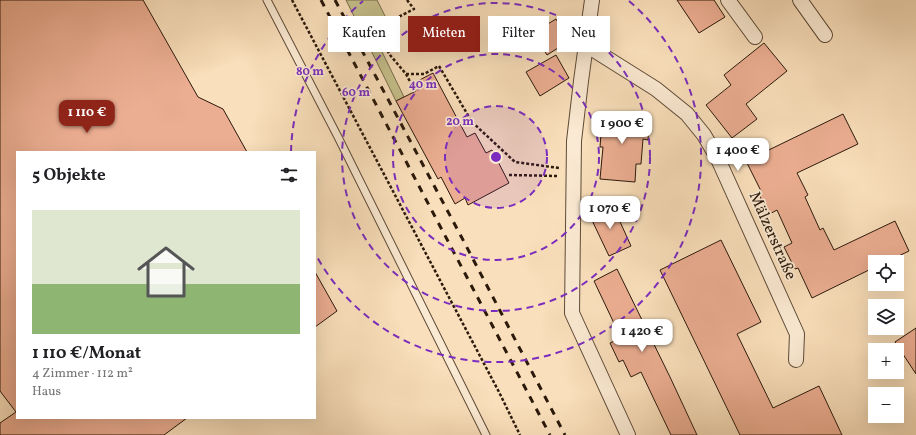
<!DOCTYPE html>
<html lang="de">
<meta charset="utf-8">
<style>
:root{--surface:#fff;--page:#f6f6f6;--text:#202124;--muted:#757577;--line:#e0e0e0;--accent:#8f2418}
body{margin:0;font-family:Vollkorn,serif;background:var(--page);color:var(--text);height:100vh;display:flex;flex-direction:column;font-size:15px;white-space:nowrap}
*{box-sizing:border-box;margin:0}
p{font-size:13px;color:var(--muted)}
.icon{flex:none;width:22px;height:22px;fill:none;stroke:currentColor;stroke-width:2;stroke-linecap:round;stroke-linejoin:round}
.map{position:relative;flex:1;overflow:hidden}
.panel{position:absolute;left:16px;top:151px;width:300px;height:268px;display:flex;flex-direction:column;background:var(--surface);border-radius:0px;box-shadow:0 4px 16px #0002}
.panel>*{flex:none}
.banner{position:absolute;left:328px;top:16px;width:380px;height:36px;display:flex;gap:8px}
.tools{position:absolute;left:868px;top:255px;display:grid;gap:8px}
.tools a{display:grid;place-items:center;width:36px;height:36px;border-radius:0px;background:var(--surface);box-shadow:0 4px 16px #0002;font-size:20px}
.price{position:absolute;translate:-50% -34px;padding:0 9px;border-radius:8px;background:#fff;color:#222;font-size:13px;line-height:26px;filter:drop-shadow(0 1px 2px #0008)}
.price::after{content:'';position:absolute;left:50%;top:24px;width:12px;height:9px;margin-left:-6px;background:inherit;clip-path:polygon(0 0,100% 0,50% 100%)}
.price.selected{background:var(--accent);color:#fff}
ul{padding:0;list-style:none}
li{display:grid;align-content:center;gap:8px;height:212px;padding:0 16px}
li+li{border-top:1px solid var(--line)}
li span{display:grid;place-items:center;height:124px;border-radius:0px;color:#555}
li>.icon{margin-inline-start:auto}
span .icon{width:72px;height:72px;fill:#fffc;stroke-width:1}
li b{font-size:17px}
h2{display:flex;justify-content:space-between;align-items:center;height:48px;padding:0 16px;font-size:17px}
.tag{padding:0 14px;border-radius:0px;background:var(--surface);box-shadow:0 4px 16px #0002;font-size:14px;line-height:36px}
.tag.selected{background:var(--accent);color:#fff}
.map>svg:first-child{display:block}
</style>
<div class="map">
<svg width="916" height="435" viewBox="0 0 916 435">
<rect width="100%" height="100%" fill="#f9dfbb"/>
<filter id="stains"><feTurbulence type="fractalNoise" baseFrequency=".005" numOctaves="4"/><feColorMatrix values="0 0 0 0 .2 0 0 0 0 .09 0 0 0 0 .02 0 0 0 .5 -.17"/></filter>
<radialGradient id="worn" r=".72"><stop offset=".6" stop-color="#630" stop-opacity="0"/><stop offset="1" stop-color="#630" stop-opacity=".3"/></radialGradient>
<path fill="#c5c08b" stroke="#786c4b" d="M346 0H377L386 18 370 27 404 97 396 101Z"/>
<g fill="#ecae92" stroke="#2b190b">
<path d="M0 0H143L198 97 223 109 247 152H17V418H187L164 435H0V423L16 412 0 391Z"/>
<path d="M677 0H714L725 17 699 33Z"/>
<path d="M556 19 569 41 547 55 533 33Z"/>
<path d="M764 43 787 71 746 104 757 119 732 138 706 105 731 85 724 75Z"/>
<path d="M556 55 569 78 540 96 526 72Z"/>
<path d="M433 73 467 137 475 133 486 153 492 150 509 183 468 205 465 198 455 204 441 177 438 179 396 101 416 91 412 84Z"/>
<path d="M605 112 645 114 644 125H649L648 140 643 139 641 164H636L635 182 600 179 603 147H600L601 134H603Z"/>
<path d="M843 114 858 144 797 173 808 195 805 197 820 230 823 228 834 250 895 221 909 251 886 262H875V267L812 298 798 268 795 269 784 247 792 243 777 210 768 215 758 192 761 191 746 161Z"/>
<path d="M612 204 631 246 609 256 589 214Z"/>
<path d="M721 240 761 322 737 334 773 408 819 386 842 435H740L660 270Z"/>
<path d="M617 269 670 377 697 435H671L641 372 631 377 623 360 619 362 610 343 621 338 594 281Z"/>
<path d="M315 272 337 311 315 327Z"/>
<path d="M916 328V374L895 342Z"/>
</g>
<g fill="none" stroke-linecap="round" stroke-linejoin="round">
<g stroke="#5e4a37" stroke-width="9">
<path id="lane" d="M267 0 338 137 486 435"/>
</g>
<g stroke="#5e4a37" stroke-width="16">
<g id="street">
<path d="M592 0 581 81 574 141 572 313 628 435"/>
<path d="M728 0 755 37"/>
<path d="M800 0 825 35"/>
<path d="M586 45 656 89 687 114 704 135 718 159 797 334 796 360"/>
</g>
</g>
<g stroke="#2b190b" stroke-width="2.5" stroke-dasharray="3 2" stroke-linecap="butt">
<path d="M292 0 499 392 520 435"/>
<path d="M407 0 414 9 375 29 390 55 406 74 415 91"/>
<path d="M406 74H424L439 66 472 122 515 162 559 168"/>
<path d="M509 175 558 176"/>
</g>
<use href="#lane" stroke="#fbead3" stroke-width="7"/>
<use href="#street" stroke="#fbead3" stroke-width="14"/>
<g stroke="#2b190b" stroke-width="3" stroke-dasharray="7 7" stroke-linecap="butt">
<path d="M321 0 550 435"/>
<path d="M335 0 462 238 565 435"/>
</g>
</g>
<circle cx="496" cy="157" r="51" fill="#7b2cbf" fill-opacity=".12"/>
<g fill="none" stroke="#7b2cbf" stroke-width="2" stroke-dasharray="7 5">
<circle cx="496" cy="157" r="51"/>
<circle cx="496" cy="157" r="103"/>
<circle cx="496" cy="157" r="154"/>
<path d="M291 152A205 205 0 0 1 363 1M629 1A205 205 0 1 1 316 255"/>
</g>
<g text-anchor="middle" dominant-baseline="central" stroke-width="3.5" stroke-linejoin="round" paint-order="stroke">
<g font-size="16" fill="#2b190b" stroke="#fbead3">
<text transform="translate(772 236) rotate(66)">Mälzerstraße</text>
</g>
</g>
<circle cx="496" cy="157" r="6" fill="#7b2cbf" stroke="#fbead3" stroke-width="2"/>
<g font-size="12" text-anchor="middle" font-weight="bold" fill="#7b2cbf" stroke="#fbead3" stroke-width="3.5" stroke-linejoin="round" paint-order="stroke">
<text x="310" y="75">80 m</text>
<text x="423" y="88">40 m</text>
<text x="356" y="96">60 m</text>
<text x="460" y="125">20 m</text>
</g>
<rect width="100%" height="100%" filter="url(#stains)"/>
<rect width="100%" height="100%" fill="url(#worn)"/>
</svg>
<div class="tools">
<a><svg class="icon" aria-label="locate" viewBox="0 0 24 24"><circle cx="12" cy="12" r="6"/><path d="M12 2v4M12 18v4M2 12h4M18 12h4"/></svg></a>
<a><svg class="icon" aria-label="layers" viewBox="0 0 24 24"><path d="M12 4l9 5-9 5-9-5zM3 14l9 5 9-5"/></svg></a>
<a>+</a>
<a>−</a>
</div>
<b class="price selected" style="left:87px;top:134px">1 110 €</b>
<b class="price" style="left:622px;top:145px">1 900 €</b>
<b class="price" style="left:738px;top:172px">1 400 €</b>
<b class="price" style="left:610px;top:230px">1 070 €</b>
<b class="price" style="left:642px;top:353px">1 420 €</b>
<div class="banner">
<a class="tag">Kaufen</a>
<a class="tag selected">Mieten</a>
<a class="tag">Filter</a>
<a class="tag">Neu</a>
</div>
<section class="panel">
<h2>5 Objekte<svg class="icon" aria-label="filters" viewBox="0 0 24 24"><path d="M4 7h16M4 17h16"/><circle cx="9" cy="7" r="2"/><circle cx="15" cy="17" r="2"/></svg></h2>
<ul>
<li><span style="background:linear-gradient(#dfe7d0 60%,#8fb573 0)"><svg class="icon" aria-label="home" viewBox="0 0 24 24"><path d="M3 11l9-7 9 7M6 9v11h12V9"/></svg></span><div><b>1 110 €/Monat</b><p>4 Zimmer · 112 m²</p><p>Haus</p></div></li>
</ul>
</section>
</div>
